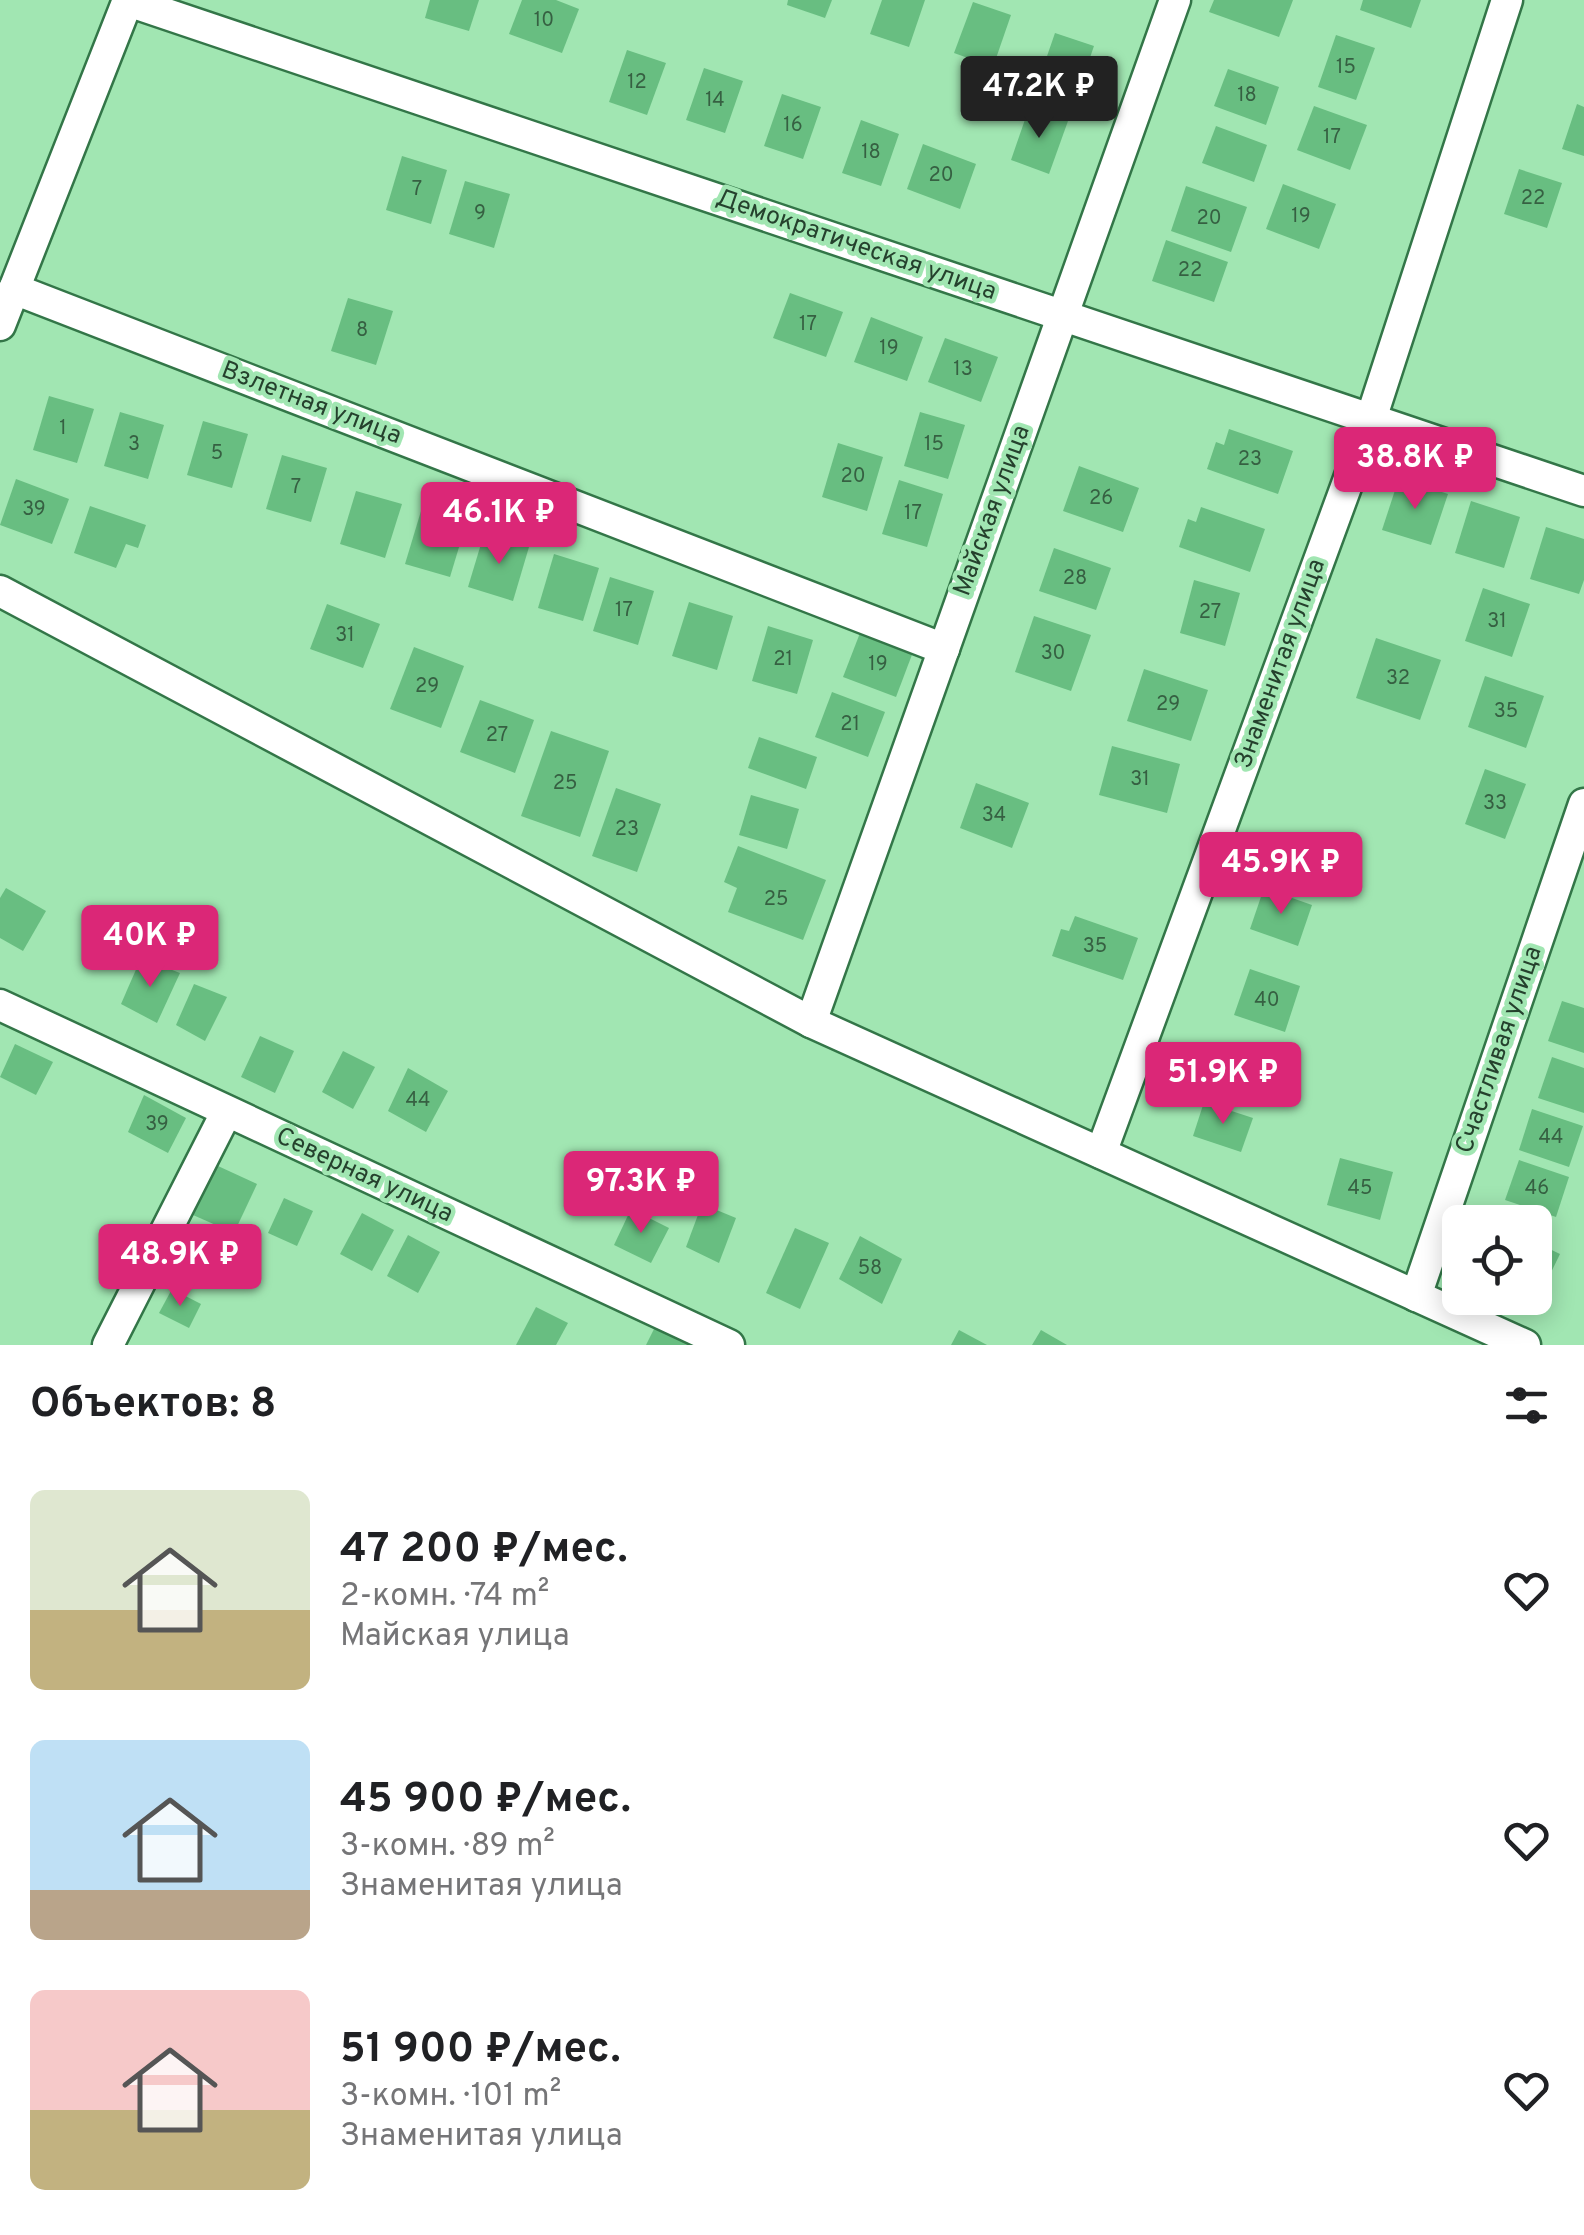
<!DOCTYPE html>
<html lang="ru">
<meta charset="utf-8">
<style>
:root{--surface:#fff;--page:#f2f2f2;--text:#202124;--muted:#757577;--accent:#db2777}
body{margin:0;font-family:Overpass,sans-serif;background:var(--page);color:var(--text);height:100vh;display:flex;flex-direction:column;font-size:38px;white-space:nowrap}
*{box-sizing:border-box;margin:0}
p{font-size:32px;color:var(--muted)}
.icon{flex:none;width:55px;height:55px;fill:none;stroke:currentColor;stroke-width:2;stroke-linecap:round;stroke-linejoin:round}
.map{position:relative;height:1345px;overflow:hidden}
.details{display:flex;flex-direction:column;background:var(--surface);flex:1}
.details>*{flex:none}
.buttons{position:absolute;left:1442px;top:1205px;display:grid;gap:20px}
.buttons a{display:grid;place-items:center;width:110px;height:110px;border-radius:15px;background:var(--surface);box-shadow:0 5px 25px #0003;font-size:50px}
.price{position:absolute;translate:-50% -85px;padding:0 22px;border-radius:10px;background:var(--accent);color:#fff;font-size:32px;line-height:65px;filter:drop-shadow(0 2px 5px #0008)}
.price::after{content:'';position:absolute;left:50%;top:60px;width:30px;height:22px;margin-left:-15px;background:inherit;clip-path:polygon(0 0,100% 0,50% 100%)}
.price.on{background:#222;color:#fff}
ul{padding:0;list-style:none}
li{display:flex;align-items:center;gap:30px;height:250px;padding:0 30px}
li span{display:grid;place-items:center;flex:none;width:280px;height:200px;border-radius:15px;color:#555}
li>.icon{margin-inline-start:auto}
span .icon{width:120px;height:120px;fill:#fffc;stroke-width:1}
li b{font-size:42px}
h2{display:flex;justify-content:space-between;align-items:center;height:120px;padding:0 30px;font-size:42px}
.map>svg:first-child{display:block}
</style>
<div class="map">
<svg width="1584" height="1345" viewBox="0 0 1584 1345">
<rect width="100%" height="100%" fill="#a1e6b2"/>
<g fill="#68be81">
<path d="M430 0H479L469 31 425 18Z"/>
<path d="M522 0H556L579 9 562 53 509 34Z"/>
<path d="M788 0H832L825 18 787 5Z"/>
<path d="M882 0H925L909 47 870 34Z"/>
<path d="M1214 0H1293L1279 37 1209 12Z"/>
<path d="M1363 0H1421L1411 28 1360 10Z"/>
<path d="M973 2 1011 15 993 67 954 53Z"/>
<path d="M1055 33 1094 46 1076 98 1037 85Z"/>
<path d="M1336 35 1375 48 1356 100 1318 87Z"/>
<path d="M627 50 666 63 647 115 609 102Z"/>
<path d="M704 68 743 81 725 133 686 120Z"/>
<path d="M1228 69 1279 87 1266 125 1214 106Z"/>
<path d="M782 94 821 107 803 159 764 146Z"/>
<path d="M1577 104 1584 107V156L1562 149Z"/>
<path d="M1314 106 1367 125 1350 170 1297 150Z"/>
<path d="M1029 108 1068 121 1049 174 1011 160Z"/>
<path d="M861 120 899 134 881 186 842 173Z"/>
<path d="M1216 126 1267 145 1254 182 1202 163Z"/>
<path d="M923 144 976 164 960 209 907 189Z"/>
<path d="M402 156 447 170 431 224 386 210Z"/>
<path d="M1519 169 1562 183 1547 228 1504 214Z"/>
<path d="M465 181 510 194 494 248 449 234Z"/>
<path d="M1283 184 1336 204 1319 249 1266 229Z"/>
<path d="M1186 186 1247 207 1231 252 1171 231Z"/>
<path d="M1166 240 1228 262 1214 302 1152 281Z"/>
<path d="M790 293 843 312 826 357 773 338Z"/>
<path d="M348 298 393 311 376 365 331 351Z"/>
<path d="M871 317 923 337 907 381 854 362Z"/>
<path d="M945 338 998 357 981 402 928 382Z"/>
<path d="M49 396 94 409 77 463 33 450Z"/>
<path d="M120 412 164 425 148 479 104 466Z"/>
<path d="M920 412 965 425 948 479 904 466Z"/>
<path d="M203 421 248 434 232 488 187 475Z"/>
<path d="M1229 429 1293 451 1278 494 1207 469 1216 442 1224 445Z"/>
<path d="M838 443 883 457 867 511 822 497Z"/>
<path d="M282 455 327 468 311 522 266 509Z"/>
<path d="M1079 466 1139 488 1123 532 1063 511Z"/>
<path d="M1399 478 1448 494 1431 545 1382 530Z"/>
<path d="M16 479 69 499 52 544 0 525Z"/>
<path d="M899 480 943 494 927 547 882 534Z"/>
<path d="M356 491 402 504 385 558 340 544Z"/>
<path d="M1471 501 1520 517 1504 568 1455 553Z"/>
<path d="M90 506 146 525 138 548 126 544 116 568 74 553Z"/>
<path d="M1201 507 1265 529 1250 572 1179 547 1188 519 1196 522Z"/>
<path d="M421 511 466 524 450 577 405 564Z"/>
<path d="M1546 527 1584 539V580L1579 594 1530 579Z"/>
<path d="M484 534 529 547 513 601 468 587Z"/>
<path d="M1054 548 1111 568 1096 610 1039 591Z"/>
<path d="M554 554 599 568 583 621 538 608Z"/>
<path d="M610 577 654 591 638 645 593 631Z"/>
<path d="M1194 580 1240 593 1225 646 1180 633Z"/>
<path d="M1483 588 1530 604 1512 657 1465 641Z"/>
<path d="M689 602 733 616 717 670 672 656Z"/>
<path d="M327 604 380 624 363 668 310 649Z"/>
<path d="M1034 616 1091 635 1071 691 1015 672Z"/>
<path d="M768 626 813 640 797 694 752 681Z"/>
<path d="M860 633 913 652 896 697 843 677Z"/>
<path d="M1376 638 1441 660 1420 720 1356 698Z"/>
<path d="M414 647 464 666 441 728 390 709Z"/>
<path d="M1144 669 1208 690 1191 741 1127 721Z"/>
<path d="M1485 676 1544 696 1526 748 1468 727Z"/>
<path d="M832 692 885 712 868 757 815 737Z"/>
<path d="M480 700 534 720 515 773 460 752Z"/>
<path d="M551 731 609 751 580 837 521 816Z"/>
<path d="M759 737 817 757 806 789 748 768Z"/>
<path d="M1112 746 1180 764 1167 813 1099 795Z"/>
<path d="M1485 769 1526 784 1505 839 1465 824Z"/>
<path d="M976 783 1029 803 1012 848 960 828Z"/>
<path d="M616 788 661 804 637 872 592 856Z"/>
<path d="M751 795 799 809 787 849 739 835Z"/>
<path d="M738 846 826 880 803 940 728 912 737 888 724 882Z"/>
<path d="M6 888 46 911 23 951 0 938V898Z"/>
<path d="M1264 888 1312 905 1298 946 1250 929Z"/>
<path d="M1075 916 1138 938 1123 980 1052 956 1061 929 1069 931Z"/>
<path d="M141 958 180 973 157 1023 121 1004Z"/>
<path d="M1250 969 1300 986 1285 1032 1234 1015Z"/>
<path d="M194 984 227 997 205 1041 176 1025Z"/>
<path d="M1562 1001 1584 1008V1053L1548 1041Z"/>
<path d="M260 1036 294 1051 275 1093 241 1077Z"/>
<path d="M1225 1043 1272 1060 1258 1098 1211 1081Z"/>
<path d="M15 1044 53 1062 36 1095 0 1077Z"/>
<path d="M343 1051 375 1067 353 1109 322 1092Z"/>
<path d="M1552 1057 1584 1068V1113L1538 1098Z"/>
<path d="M408 1068 448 1091 426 1132 388 1111Z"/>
<path d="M144 1095 186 1118 168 1153 128 1132Z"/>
<path d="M1204 1102 1253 1118 1241 1152 1193 1136Z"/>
<path d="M1532 1109 1583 1126 1569 1167 1519 1150Z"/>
<path d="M1340 1158 1393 1172 1380 1220 1327 1205Z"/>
<path d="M1519 1160 1569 1177 1556 1217 1505 1200Z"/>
<path d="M218 1166 257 1184 234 1233 193 1215Z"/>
<path d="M284 1198 313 1211 297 1246 268 1233Z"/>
<path d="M702 1204 736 1218 719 1263 686 1247Z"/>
<path d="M631 1209 669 1228 651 1263 614 1245Z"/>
<path d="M362 1213 394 1230 372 1271 340 1254Z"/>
<path d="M795 1228 829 1243 800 1309 766 1293Z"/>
<path d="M408 1235 440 1252 418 1293 387 1276Z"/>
<path d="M860 1236 902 1259 882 1304 839 1279Z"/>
<path d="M1535 1242 1560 1254 1538 1299 1535 1297Z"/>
<path d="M172 1289 201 1304 189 1328 159 1313Z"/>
<path d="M536 1307 568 1323 556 1345H516Z"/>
<path d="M655 1327 691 1345H646Z"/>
<path d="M959 1330 987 1345H951Z"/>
<path d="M1041 1330 1067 1345H1032Z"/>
</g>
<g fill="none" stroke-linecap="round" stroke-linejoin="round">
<g stroke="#337648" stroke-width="35">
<g id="street">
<path d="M128 1 1584 491"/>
<path d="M14 289 944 649"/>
<path d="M0 325 128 0"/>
<path d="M0 591 811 1022 1525 1345"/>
<path d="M0 1005 729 1345"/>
<path d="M811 1022 1175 0"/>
<path d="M1101 1153 1371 419 1507 0"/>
<path d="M1416 1296 1584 804"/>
<path d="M108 1345 226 1113"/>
</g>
</g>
<use href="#street" stroke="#fff" stroke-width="30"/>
</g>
<g text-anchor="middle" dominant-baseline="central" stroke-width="9" stroke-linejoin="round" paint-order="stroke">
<g font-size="20" fill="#366042">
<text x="544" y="21">10</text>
<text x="1346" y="68">15</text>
<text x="637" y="83">12</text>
<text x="1247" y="96">18</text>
<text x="715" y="101">14</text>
<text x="793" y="126">16</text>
<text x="1332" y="138">17</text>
<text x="871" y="153">18</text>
<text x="941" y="176">20</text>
<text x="417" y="190">7</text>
<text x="1533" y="199">22</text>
<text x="480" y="214">9</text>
<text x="1301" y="217">19</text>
<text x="1209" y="219">20</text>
<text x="1190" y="271">22</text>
<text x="808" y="325">17</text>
<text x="362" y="331">8</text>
<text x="889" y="349">19</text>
<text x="963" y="370">13</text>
<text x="63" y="429">1</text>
<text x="134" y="445">3</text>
<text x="934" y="445">15</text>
<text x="217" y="454">5</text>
<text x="1250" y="460">23</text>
<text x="853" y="477">20</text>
<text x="296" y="488">7</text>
<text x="1101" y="499">26</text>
<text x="34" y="510">39</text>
<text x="913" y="514">17</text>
<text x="1075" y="579">28</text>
<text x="624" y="611">17</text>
<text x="1210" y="613">27</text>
<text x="1497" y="622">31</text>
<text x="345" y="636">31</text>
<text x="1053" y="654">30</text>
<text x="783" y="660">21</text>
<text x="878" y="665">19</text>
<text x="1398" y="679">32</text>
<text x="427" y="687">29</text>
<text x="1168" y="705">29</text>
<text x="1506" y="712">35</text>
<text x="850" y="725">21</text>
<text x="497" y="736">27</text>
<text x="1140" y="780">31</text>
<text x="565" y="784">25</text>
<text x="1495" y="804">33</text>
<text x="994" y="816">34</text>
<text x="627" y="830">23</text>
<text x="776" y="900">25</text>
<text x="1095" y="947">35</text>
<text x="1267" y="1001">40</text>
<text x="418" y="1101">44</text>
<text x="157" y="1125">39</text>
<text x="1551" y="1138">44</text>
<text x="1360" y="1189">45</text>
<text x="1537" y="1189">46</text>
<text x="870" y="1269">58</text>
</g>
<g font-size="25" fill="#25412d" stroke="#a1e6b2">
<text transform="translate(856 246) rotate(19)">Демократическая улица</text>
<text transform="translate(311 404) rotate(21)">Взлетная улица</text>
<text transform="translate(993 511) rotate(-70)">Майская улица</text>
<text transform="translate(1281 664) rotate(-70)">Знаменитая улица</text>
<text transform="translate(1500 1050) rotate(-71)">Счастливая улица</text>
<text transform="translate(364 1176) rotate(25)">Северная улица</text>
</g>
</g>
</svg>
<div class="buttons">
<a><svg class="icon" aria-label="locate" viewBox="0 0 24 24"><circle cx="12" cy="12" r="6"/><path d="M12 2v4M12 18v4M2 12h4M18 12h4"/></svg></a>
</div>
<b class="price on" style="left:1039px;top:141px">47.2K ₽</b>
<b class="price" style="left:1415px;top:512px">38.8K ₽</b>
<b class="price" style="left:499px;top:567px">46.1K ₽</b>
<b class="price" style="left:1281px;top:917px">45.9K ₽</b>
<b class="price" style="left:150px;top:990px">40K ₽</b>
<b class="price" style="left:1223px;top:1127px">51.9K ₽</b>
<b class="price" style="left:641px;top:1236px">97.3K ₽</b>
<b class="price" style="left:180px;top:1309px">48.9K ₽</b>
</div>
<section class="details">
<h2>Объектов: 8<svg class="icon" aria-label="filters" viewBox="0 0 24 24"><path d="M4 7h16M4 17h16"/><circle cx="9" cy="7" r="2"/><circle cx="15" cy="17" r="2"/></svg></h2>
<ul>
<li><span style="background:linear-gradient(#dfe7d0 60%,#c2b280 0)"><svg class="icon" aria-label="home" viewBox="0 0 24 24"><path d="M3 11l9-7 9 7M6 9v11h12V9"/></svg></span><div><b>47 200 ₽/мес.</b><p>2-комн. · 74 m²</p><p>Майская улица</p></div><svg class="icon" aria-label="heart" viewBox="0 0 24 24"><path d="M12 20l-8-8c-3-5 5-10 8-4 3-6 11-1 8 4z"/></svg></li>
<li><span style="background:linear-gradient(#bfe0f5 75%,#b9a48a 0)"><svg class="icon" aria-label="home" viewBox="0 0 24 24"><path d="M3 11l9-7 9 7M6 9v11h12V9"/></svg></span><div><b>45 900 ₽/мес.</b><p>3-комн. · 89 m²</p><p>Знаменитая улица</p></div><svg class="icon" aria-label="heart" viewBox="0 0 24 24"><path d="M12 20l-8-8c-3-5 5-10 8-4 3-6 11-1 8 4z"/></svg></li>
<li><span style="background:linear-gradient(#f6c9c9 60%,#c2b280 0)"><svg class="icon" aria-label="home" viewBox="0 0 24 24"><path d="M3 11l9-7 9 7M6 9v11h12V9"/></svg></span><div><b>51 900 ₽/мес.</b><p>3-комн. · 101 m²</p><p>Знаменитая улица</p></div><svg class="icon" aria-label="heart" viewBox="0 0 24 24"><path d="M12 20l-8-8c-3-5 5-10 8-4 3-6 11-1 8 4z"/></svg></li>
</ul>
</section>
